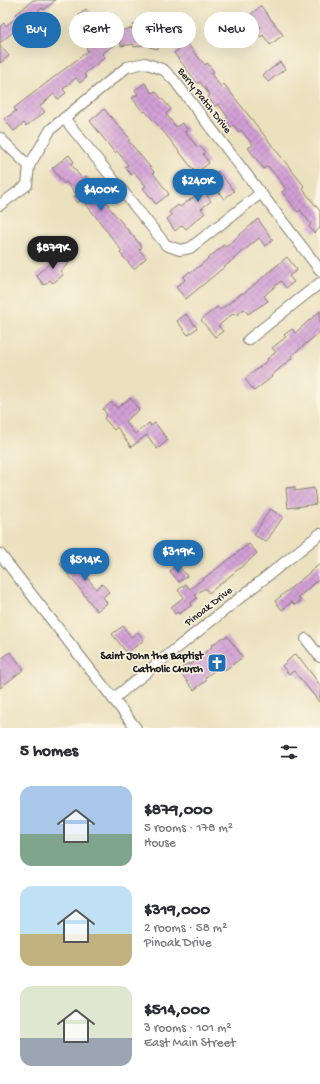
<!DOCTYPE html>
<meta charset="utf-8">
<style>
:root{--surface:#fff;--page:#f7f7f7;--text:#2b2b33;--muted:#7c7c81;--accent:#1f6fb2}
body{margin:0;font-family:"Gochi Hand",sans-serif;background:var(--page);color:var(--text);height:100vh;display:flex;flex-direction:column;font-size:15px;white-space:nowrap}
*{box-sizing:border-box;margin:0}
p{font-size:13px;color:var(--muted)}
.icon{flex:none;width:22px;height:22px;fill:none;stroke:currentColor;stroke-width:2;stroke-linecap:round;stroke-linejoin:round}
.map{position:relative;height:728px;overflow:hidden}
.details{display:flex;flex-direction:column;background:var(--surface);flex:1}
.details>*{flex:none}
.hud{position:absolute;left:12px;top:12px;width:296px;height:36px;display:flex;gap:8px}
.price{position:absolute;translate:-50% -34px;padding:0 9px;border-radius:14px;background:var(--accent);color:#fff;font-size:13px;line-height:26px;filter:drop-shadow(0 1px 2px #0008)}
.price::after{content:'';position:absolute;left:50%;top:24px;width:12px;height:9px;margin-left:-6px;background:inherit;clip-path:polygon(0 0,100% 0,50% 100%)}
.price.on{background:#222;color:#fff}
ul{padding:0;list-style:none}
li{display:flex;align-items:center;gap:12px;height:100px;padding:0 20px}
li span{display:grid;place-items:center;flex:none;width:112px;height:80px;border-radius:12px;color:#555}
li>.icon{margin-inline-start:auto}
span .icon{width:48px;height:48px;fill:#fffc;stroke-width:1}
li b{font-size:17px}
h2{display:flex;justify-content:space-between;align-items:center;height:48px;padding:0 20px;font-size:17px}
.pill{padding:0 14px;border-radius:18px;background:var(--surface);box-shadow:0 4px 16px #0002;font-size:14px;line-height:36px}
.pill.on{background:var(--accent);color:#fff}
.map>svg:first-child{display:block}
</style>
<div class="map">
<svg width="320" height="728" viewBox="0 0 320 728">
<defs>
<pattern id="building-cross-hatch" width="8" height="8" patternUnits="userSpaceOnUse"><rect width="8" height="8" fill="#d19fd5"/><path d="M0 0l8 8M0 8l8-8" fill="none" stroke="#b388b6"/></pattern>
</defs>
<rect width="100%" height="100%" fill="#fcf5e5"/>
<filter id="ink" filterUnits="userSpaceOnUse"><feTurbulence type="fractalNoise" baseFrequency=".025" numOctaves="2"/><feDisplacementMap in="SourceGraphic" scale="8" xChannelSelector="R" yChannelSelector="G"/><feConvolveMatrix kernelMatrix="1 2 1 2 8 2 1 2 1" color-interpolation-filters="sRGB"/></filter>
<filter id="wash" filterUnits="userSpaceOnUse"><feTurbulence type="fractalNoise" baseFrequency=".012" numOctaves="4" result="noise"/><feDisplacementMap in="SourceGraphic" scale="16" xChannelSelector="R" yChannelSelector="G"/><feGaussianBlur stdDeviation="0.9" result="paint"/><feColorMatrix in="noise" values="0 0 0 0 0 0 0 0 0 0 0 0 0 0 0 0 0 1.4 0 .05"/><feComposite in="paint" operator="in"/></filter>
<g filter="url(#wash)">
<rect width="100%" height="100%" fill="#ebe1bf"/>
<g id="blocks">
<g fill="url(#building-cross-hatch)">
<path d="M33 0H55L44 10 42 8 0 43V27L4 23 6 26 17 17 15 15Z"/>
<path d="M261 6 283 35 270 45 263 35 261 37 256 31 261 27 251 14Z"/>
<path d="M86 9 93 18 86 24 79 15Z"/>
<path d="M140 24 144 45 134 47 133 44 121 46 119 31 134 28 133 25Z"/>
<path d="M154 24 175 30 172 43 160 40 158 49 149 47Z"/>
<path d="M106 32 115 44 102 54 105 57 84 74 87 77 80 83 76 78 63 89 66 93 58 99 54 94 40 106 45 112 26 126 24 123 14 131 4 119 16 111 14 108 88 51 86 48Z"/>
<path d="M186 43 205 65 207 63 214 72 211 74 221 87 224 84 304 186 302 188 320 211V228L314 233 309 226 311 224 300 210 298 212 282 192 286 189 268 166 264 169 248 148 253 145 241 130 239 132 233 125 231 127 225 120 228 117 218 104 215 106 208 97 210 95 200 82 197 83 174 53Z"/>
<path d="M0 45 9 56 0 63Z"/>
<path d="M280 62 285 69 268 82 263 75Z"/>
<path d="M145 83 152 93 155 91 171 109 166 114 176 127 182 123 188 130 185 132 197 147 199 145 205 152 203 154 209 163 196 173 163 131 145 111 143 112 132 98 138 94 135 90Z"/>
<path d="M104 109 130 139 128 140 154 172 153 173 169 194 156 204 143 188 146 186 134 172 131 175 125 167 128 165 117 151 115 153 90 121Z"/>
<path d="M69 155 74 162 71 164 82 179 86 176 92 184 90 186 101 200 103 198 109 205 108 206 142 247 139 250 146 258 134 269 120 253 122 251 86 204 81 200 77 203 73 198 77 195 66 182 64 184 52 168Z"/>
<path d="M218 171 234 191 224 199 216 189 207 196 211 201 201 209 205 213 186 229 182 225 175 231 167 219 172 215 169 212 178 205 180 207 212 184 208 179Z"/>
<path d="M258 219 273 240 265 246 259 238 186 299 176 287 185 280 183 277 190 271 191 273 224 245 226 247Z"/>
<path d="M61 254 69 263 60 271 63 275 53 283 50 280 44 285 36 275Z"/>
<path d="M287 257 297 270 289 276 294 282 286 288 281 281 264 296 268 301 248 314 244 309 236 316 234 313 218 326 223 331 215 337 201 320 217 307 220 310 242 293 243 294Z"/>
<path d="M320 311V332L291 356 292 358 271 376 272 377 254 391 245 379 268 360 267 359 276 352 272 348 286 337 284 335 292 329 295 333Z"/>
<path d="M186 314 197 328 188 335 177 321Z"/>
<path d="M130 398 139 410 125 421 135 434 149 423 151 426 155 423 168 440 157 449 147 435 131 447 117 427 114 430 104 418 107 415 103 409 112 402 117 408Z"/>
<path d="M295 487V491L314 488 316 504 288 508 286 488Z"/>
<path d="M270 509 283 517 266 542 254 535Z"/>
<path d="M249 544 257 553 251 559 209 593 205 588 195 595 197 598 191 603 192 605 179 614 178 612 175 614 171 607 184 597 178 590 186 584 190 589Z"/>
<path d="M71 555 81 567 87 562 93 570 86 576 96 589 102 584 109 592 103 597 107 603 97 611 60 564Z"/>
<path d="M320 564V579L298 597 301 601 295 605 292 602 282 610 275 601Z"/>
<path d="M178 565 187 576 179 582 170 571Z"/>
<path d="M123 626 131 637 138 632 144 640 127 653 112 634Z"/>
<path d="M227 636 243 657 225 670 221 665 205 678 207 680 194 690 180 672 183 670 182 668 188 663 190 665 212 647 211 646 223 637 224 638Z"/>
<path d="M10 652 24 669 0 688V660Z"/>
<path d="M295 654 298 658 299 657 320 685V703L300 678H299L294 671 289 674 282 666Z"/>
</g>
</g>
</g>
<g filter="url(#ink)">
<use href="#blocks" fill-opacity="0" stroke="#847e6e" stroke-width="1"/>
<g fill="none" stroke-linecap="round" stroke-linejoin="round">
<g stroke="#847e6e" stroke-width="12">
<g id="minor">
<path d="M64 118 166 245 180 250 190 248 261 193"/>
<path d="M0 138 29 166 27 185 0 205"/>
<path d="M29 166 51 129 127 67 145 63 164 70 174 80 320 270"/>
<path d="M248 340 320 283"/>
<path d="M0 554 136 728"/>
<path d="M306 639 320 657"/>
<path d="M113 699 320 534"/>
</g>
</g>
<use href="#minor" stroke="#fff" stroke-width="10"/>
</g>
</g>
<defs>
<g id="church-square" transform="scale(1)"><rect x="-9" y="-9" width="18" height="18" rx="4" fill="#1f6fb2" stroke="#fcf5e5"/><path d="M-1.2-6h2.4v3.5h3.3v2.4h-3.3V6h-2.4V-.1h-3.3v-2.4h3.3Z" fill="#fff"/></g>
</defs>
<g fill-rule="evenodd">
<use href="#church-square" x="217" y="663"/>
</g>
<g text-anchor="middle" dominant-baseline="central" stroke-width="3" stroke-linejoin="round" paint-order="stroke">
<g font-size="11" fill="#1c1c1c" stroke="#fcf5e5">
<text transform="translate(204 101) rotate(52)">Berry Patch Drive</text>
<text transform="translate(209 607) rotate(-38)">Pinoak Drive</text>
</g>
<g font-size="11" font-weight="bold" fill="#1c1c1c" stroke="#fcf5e5" text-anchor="end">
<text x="203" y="657">Saint John the Baptist<tspan x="203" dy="13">Catholic Church</tspan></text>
</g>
</g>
</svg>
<b class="price" style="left:198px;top:203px">$240K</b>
<b class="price" style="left:101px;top:212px">$400K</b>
<b class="price on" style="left:53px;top:270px">$879K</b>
<b class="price" style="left:178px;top:574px">$319K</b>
<b class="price" style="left:85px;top:582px">$514K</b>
<div class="hud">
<a class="pill on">Buy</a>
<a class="pill">Rent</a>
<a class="pill">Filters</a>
<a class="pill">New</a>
</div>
</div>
<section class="details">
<h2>5 homes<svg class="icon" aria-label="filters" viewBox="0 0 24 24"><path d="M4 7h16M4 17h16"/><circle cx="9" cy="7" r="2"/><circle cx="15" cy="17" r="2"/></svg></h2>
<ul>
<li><span style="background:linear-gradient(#a9c7e8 60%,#7fa58c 0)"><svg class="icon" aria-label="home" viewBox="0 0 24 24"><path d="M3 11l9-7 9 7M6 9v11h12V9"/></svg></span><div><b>$879,000</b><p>5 rooms · 178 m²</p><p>House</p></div></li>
<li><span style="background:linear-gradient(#bfe0f5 60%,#c2b280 0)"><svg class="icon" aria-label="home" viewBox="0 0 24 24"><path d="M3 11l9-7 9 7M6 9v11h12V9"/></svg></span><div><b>$319,000</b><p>2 rooms · 58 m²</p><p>Pinoak Drive</p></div></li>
<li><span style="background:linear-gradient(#dfe7d0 65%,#9aa5b1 0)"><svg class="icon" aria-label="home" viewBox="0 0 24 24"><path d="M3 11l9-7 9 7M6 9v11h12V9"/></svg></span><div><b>$514,000</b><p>3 rooms · 101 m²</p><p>East Main Street</p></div></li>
</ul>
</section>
